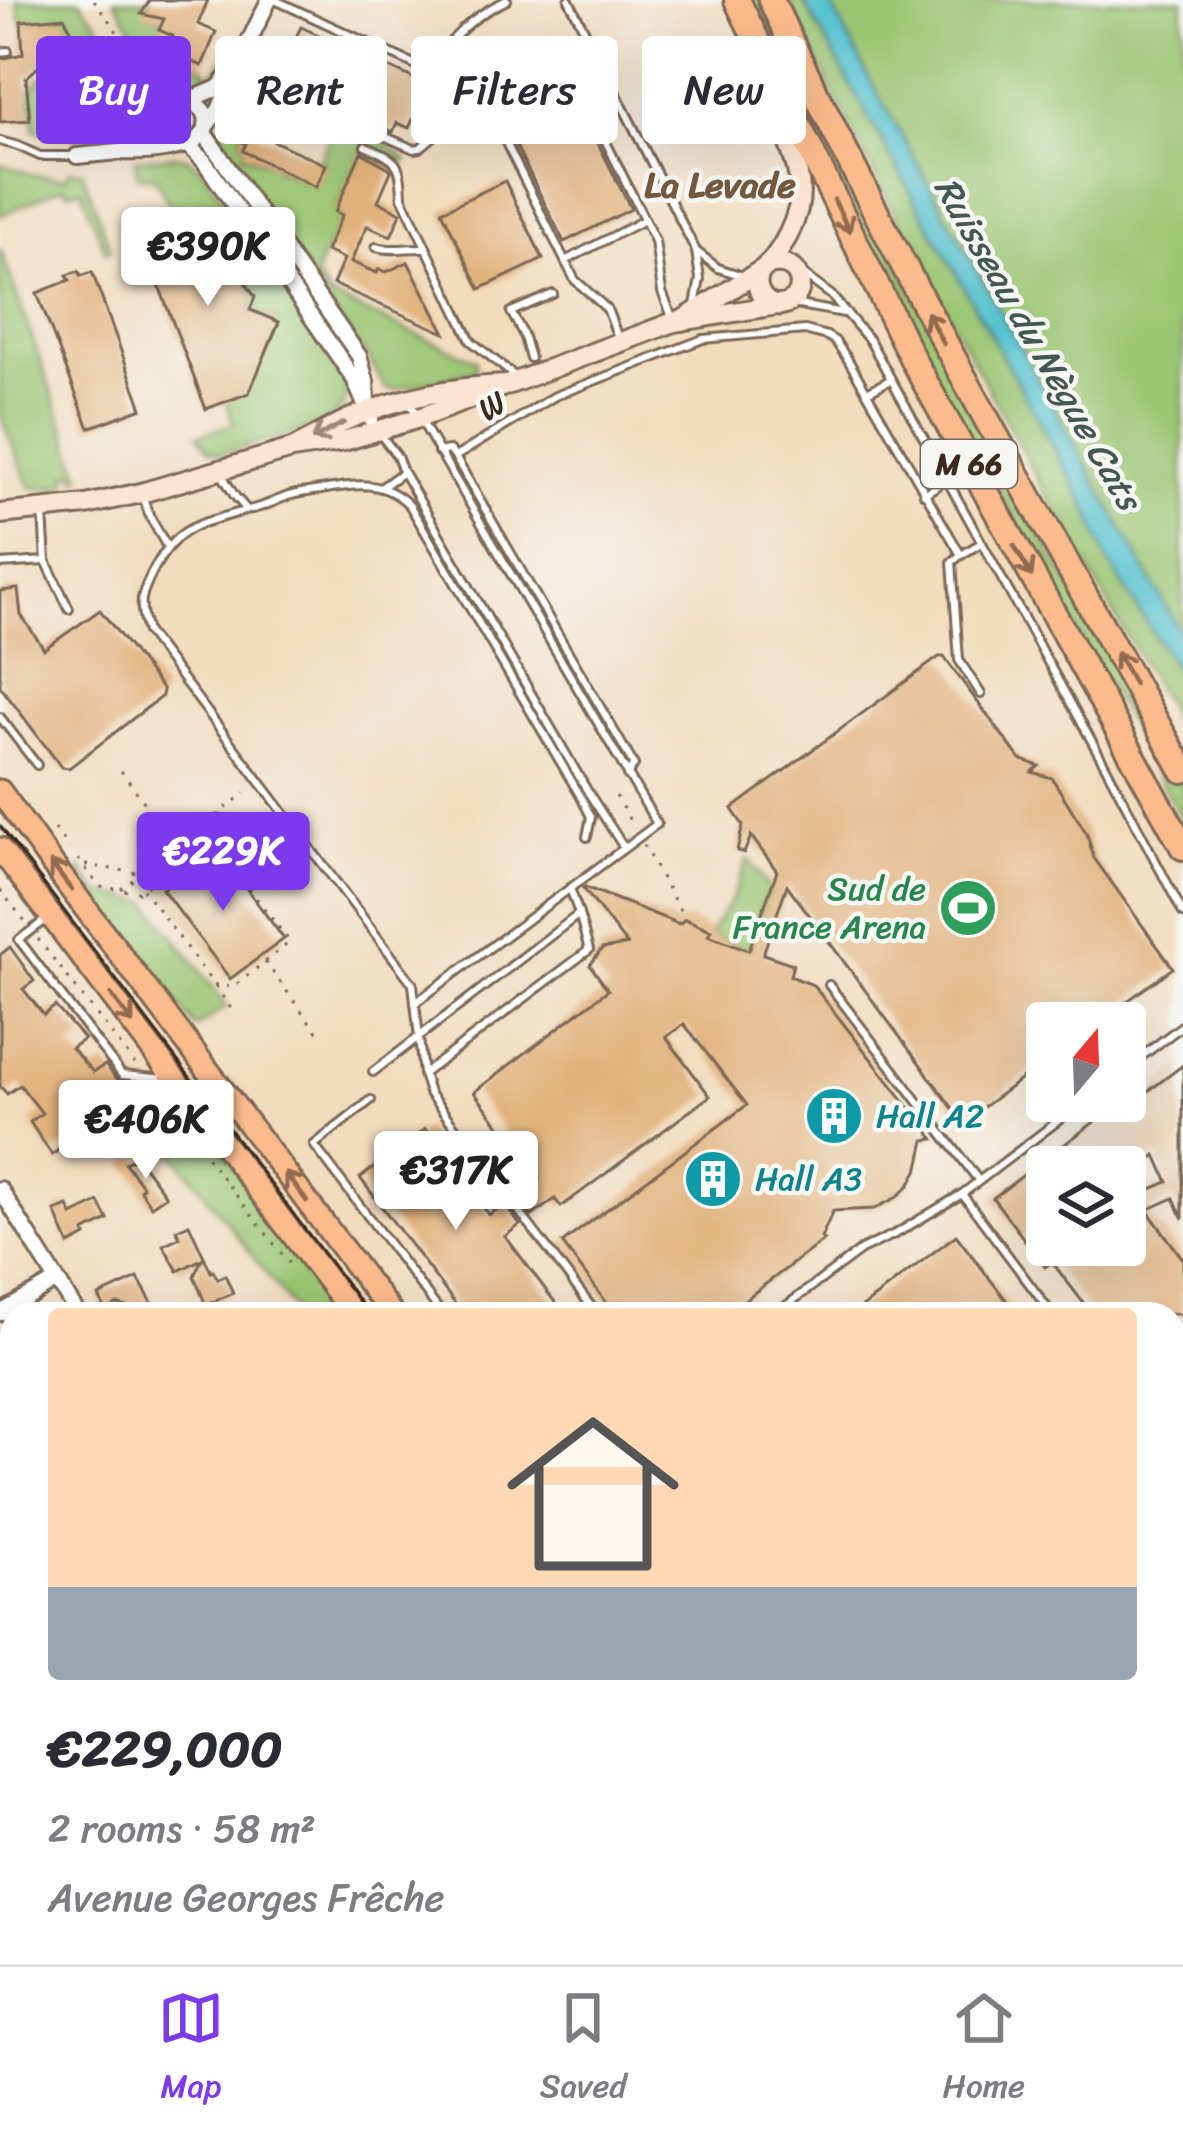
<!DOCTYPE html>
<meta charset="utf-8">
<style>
:root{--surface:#fff;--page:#f7f7f7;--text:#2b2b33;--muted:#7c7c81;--line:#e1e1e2;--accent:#7c3aed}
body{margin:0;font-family:Sriracha,sans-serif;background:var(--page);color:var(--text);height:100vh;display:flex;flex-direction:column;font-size:45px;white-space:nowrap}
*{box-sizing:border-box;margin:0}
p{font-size:39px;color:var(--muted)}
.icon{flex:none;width:66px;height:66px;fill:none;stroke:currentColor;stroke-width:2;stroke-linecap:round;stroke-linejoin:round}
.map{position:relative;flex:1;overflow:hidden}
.sheet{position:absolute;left:0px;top:1302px;width:1185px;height:663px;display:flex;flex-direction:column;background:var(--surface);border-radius:36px 36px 0 0;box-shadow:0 12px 48px #0002}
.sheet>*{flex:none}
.guide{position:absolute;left:36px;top:36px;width:1113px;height:108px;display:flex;gap:24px}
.needle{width:78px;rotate:19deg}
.buttons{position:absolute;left:1026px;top:1002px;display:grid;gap:24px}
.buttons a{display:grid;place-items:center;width:120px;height:120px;border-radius:12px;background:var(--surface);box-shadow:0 12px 48px #0002;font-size:60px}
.price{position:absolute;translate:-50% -102px;padding:0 27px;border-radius:12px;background:#fff;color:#222;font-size:39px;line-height:78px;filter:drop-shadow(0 3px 6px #0008)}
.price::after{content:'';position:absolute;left:50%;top:72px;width:36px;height:27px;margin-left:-18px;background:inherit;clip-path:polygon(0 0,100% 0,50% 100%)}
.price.active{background:var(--accent);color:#fff}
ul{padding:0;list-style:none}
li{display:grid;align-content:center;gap:24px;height:636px;padding:0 48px}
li+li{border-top:3px solid var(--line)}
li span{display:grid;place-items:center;height:372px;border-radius:12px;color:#555}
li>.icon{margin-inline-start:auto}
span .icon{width:216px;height:216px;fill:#fffc;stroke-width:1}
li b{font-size:51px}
.pill{padding:0 42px;border-radius:12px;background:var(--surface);box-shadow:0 12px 48px #0002;font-size:42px;line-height:108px}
.pill.active{background:var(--accent);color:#fff}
.tabs{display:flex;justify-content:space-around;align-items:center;height:168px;border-top:3px solid var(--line);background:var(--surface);font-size:33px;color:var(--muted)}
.tabs a{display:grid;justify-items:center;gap:6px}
.tabs .active{color:var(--accent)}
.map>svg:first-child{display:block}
</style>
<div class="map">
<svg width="1183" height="1964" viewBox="0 0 1183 1964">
<rect width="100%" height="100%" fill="#f6f6f2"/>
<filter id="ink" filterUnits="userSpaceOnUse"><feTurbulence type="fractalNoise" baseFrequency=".00833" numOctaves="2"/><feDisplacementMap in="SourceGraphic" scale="24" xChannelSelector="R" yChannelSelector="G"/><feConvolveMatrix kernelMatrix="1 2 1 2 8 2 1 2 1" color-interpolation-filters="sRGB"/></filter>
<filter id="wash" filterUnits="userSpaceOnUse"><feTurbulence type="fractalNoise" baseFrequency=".004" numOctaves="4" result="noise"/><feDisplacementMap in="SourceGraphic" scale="48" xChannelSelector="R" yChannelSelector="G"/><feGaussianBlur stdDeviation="2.7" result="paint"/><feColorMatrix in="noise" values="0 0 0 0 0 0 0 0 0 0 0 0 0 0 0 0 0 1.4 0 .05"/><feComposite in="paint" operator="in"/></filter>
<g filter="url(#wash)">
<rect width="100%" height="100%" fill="#f2dcbe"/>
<g fill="#9bc673" stroke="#6b7848" stroke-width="3">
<path d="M17 0H80C97 24 135 70 144 94 149 109 146 127 132 136 117 146 93 144 76 146L74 135 51 136 34 129 31 89 42 77 96 72 97 66 89 51H83L64 18 21 21Z"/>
<path d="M114 0H150L145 13 163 21 160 30 173 36 171 43 185 49 182 57 202 66 210 76 220 66 232 39 235 40C230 51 226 66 218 75 178 117 132 26 114 0Z"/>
<path d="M748 0H760L1038 530 1183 786V822L915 339Z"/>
<path d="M788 0H803L1087 507 1107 559 1183 682V735C1045 494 908 251 788 0Z"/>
<path d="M829 0H1183V321L1180 324 1183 328V637L868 76Z"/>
<path d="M228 110 233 111 229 120 245 128 240 141 246 144 243 154 275 166V169L305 180 315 187 325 165 319 161 337 122C361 133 389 142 407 161L393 166 361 153 335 211 342 215 315 275 330 297 476 360V370L395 390 385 388 365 352 361 351 222 147 221 129Z"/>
<path d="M179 156 186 157 201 168 348 382C349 403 339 415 322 425L220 454 209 449 198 435 234 424 226 402 279 322 250 310 255 297 247 285 224 267 228 258 208 249 215 232 174 214 155 177 138 176 135 159Z"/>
<path d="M0 164 34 175 66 178 69 170 82 171 111 249 106 252 81 189 68 192 64 186 0 216Z"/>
<path d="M0 248 82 477 77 478 75 472 68 474V482L64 487 35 488 30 486 0 414Z"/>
<path d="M748 859 770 890 749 950 708 935 732 899Z"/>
<path d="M81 868 99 893 148 902 227 1006 196 1028 79 873Z"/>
<path d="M201 1123 343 1314H297L165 1141Z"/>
</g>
<path fill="#57c2d0" stroke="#497677" stroke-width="3" d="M803 0H829L868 76 1183 637V682L1107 559 1087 507Z"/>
<g id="blocks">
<g fill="#e2b27d" fill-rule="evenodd">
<path d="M150 0H208L198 24 216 32 202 66 181 57 185 49 170 42 173 36 159 30 164 19 141 14Z"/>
<path d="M64 17 90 64 37 68 26 78 30 120 0 122V59L23 54 21 21Z"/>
<path d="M301 27 428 85 409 128 397 123 393 132 355 116 360 106 357 104 366 83 329 65 314 90 329 97 321 114 268 90 275 73 278 74Z"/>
<path d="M577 101 631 209 564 242 510 134Z"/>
<path d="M245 128 326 165 316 187 243 151 246 144 240 141Z"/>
<path d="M361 152 389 168 391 171 378 201 401 213 391 236 367 226 351 262 377 273 379 269 386 272 408 262 445 333 333 284 344 259 326 251 342 215 335 212Z"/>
<path d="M505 181 543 259 480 289 442 211Z"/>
<path d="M174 214 215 232 208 249 228 258 224 267 247 277 245 282 255 297 250 310 279 322 249 393 206 409 137 228Z"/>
<path d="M79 271 81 276 92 272 142 408 89 428 37 293 70 280 67 275Z"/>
<path d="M18 589 21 615 44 649 100 610 163 690 162 696 157 700 69 768 61 767 56 760 0 686V591Z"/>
<path d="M939 657H944L1020 759 1039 766 1032 772 1052 778 1087 834 1094 858 1173 968 1097 1023H1047V1060L963 1122 787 885 763 954 793 964 790 976 813 985 934 1139 925 1140 919 1167 910 1184 897 1197 874 1209 833 1211 821 1238 824 1240 726 1314H615L562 1243 747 1105 684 1024 666 1037 710 1096 561 1207 555 1199 532 1216 516 1195 539 1178 474 1092 608 990 590 965 602 949 627 945 583 888 585 887 679 924 685 919 711 930 708 935 749 950 777 871 751 836 744 853 737 851 743 825 732 809Z"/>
<path d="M217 849 284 939 230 979 162 889Z"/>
<path d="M10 947 34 981 23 989 44 1015 55 1006 84 1039 71 1048 93 1072 105 1065 129 1093 52 1155 30 1122 42 1113 20 1085 7 1094 0 1086V955Z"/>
<path d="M1183 1065V1219L1174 1198 1147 1210 1183 1259V1314H1092L1052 1262 1045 1267 993 1198 1113 1108 1118 1114ZM1156 1155 1168 1182 1142 1193 1129 1176ZM1047 1167H1125V1245H1047Z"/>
<path d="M425 1129 489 1215 504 1204 520 1225 505 1236 564 1314H463L360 1178Z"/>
<path d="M137 1157 166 1196 151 1206 140 1190 143 1187 125 1163Z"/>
<path d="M99 1202 108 1220 84 1232 86 1236 69 1245 55 1211 68 1206 72 1215Z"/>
<path d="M189 1224 211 1272 213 1271 218 1279 225 1275 233 1293 206 1305 194 1276 202 1259 178 1271 163 1245 180 1237 176 1230Z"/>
<path d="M956 1235 1017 1314H853L874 1298Z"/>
<path d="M138 1278 155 1308 139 1314 136 1310 118 1304 105 1310 99 1296Z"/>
<path d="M12 1422V1484L0 1491V1429Z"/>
</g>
</g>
</g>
<g filter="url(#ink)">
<use href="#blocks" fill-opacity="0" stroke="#7b6856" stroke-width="3"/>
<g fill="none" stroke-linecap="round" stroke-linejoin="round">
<g stroke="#7b6856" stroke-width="12">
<g id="lane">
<path d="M275 0 431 72 448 109 446 126 420 148 414 149 353 123"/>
<path d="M569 0 696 251 700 279 695 305"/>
<path d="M0 52 8 51"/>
<path d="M431 72C449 38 472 16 507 0"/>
<path d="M0 141 18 146 40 156H77"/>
<path d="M365 146C397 160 401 161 402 197L471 341 517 378"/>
<path d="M644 220 565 261 487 105V100L561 63 569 67 655 241 662 292 673 319"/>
<path d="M376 247C392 252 409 247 426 248"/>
<path d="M696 251 718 268 740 275"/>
<path d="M565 261 575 280 607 309 619 340"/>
<path d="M804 275 831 295 870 341 1105 765 1183 913"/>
<path d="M793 304 844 313"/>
<path d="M530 358 523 334 511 312 553 294"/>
<path d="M867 392 890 380"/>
<path d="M406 403 415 410 657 824 415 1003"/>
<path d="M380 434 397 456 403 472 588 792 623 846"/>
<path d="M438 452 449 450 455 457 634 765 627 775"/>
<path d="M455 457 555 396 703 339 805 330 827 336 835 341 847 358 961 555 952 562 959 660 981 694"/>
<path d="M221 473 234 495 247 510C261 508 270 503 283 498 294 493 308 492 321 490 354 484 385 479 410 506L581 797 591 817 587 837"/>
<path d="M382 487 403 472"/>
<path d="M924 494 946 480"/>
<path d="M142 496 150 517 166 545"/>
<path d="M247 510C200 525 180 522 154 569 140 596 138 602 147 632L413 984 423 1074 429 1093 597 1314"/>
<path d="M43 514 46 561 69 609"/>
<path d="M961 555 981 543"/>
<path d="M0 564 46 561"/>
<path d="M0 717 37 765"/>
<path d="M48 918 19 940 122 1075 166 1079"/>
<path d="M829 985 979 1181"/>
<path d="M1125 1069 1183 1025"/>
<path d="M373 1072 579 914 570 888"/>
<path d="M423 1074 589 950 579 914"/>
<path d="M371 1100 314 1145 442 1314"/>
<path d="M962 1194 1052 1314"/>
<path d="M775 1314 861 1250 897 1233 962 1194 1084 1101"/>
<path d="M1173 1416 1183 1409"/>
<path d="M1173 1483 1183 1496"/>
<path d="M1173 1610 1183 1603"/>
<path d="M1173 1740 1183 1733"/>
<path d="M695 1953 703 1964"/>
<path d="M925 1953 934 1964"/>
</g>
</g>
<g stroke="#7b6856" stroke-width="20">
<g id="street">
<path d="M236 68 269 0"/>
<path d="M187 101 218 88 236 68 219 110 206 126"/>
<path d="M164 116C151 136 142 145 119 152 139 153 201 152 206 127 214 93 148 92 167 136L182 145"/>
<path d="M204 133 359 356 366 381 367 401"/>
<path d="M188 145 204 161 354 379 371 419"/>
<path d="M77 156 119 152"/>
<path d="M0 1189 78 1314"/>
<path d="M0 1313 56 1281"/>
<path d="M0 1537 12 1530"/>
<path d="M0 1735H9"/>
<path d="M0 1951 9 1964"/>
<path d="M462 1953 469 1964"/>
<path d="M50 1964 73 1953"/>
<path d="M619 1964 630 1953"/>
</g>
</g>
<g stroke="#7b6856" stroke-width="24">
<g id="secondary">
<path d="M681 321 769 265C805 256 810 301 781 305 765 307 752 288 760 273 763 268 769 264 773 259 784 245 793 227 798 209 809 160 768 120 771 74"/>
<path d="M507 385 674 322 777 305"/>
<path d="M0 514 86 505 141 493 292 449 344 441 419 418 507 385C455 386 398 398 351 418 331 427 312 439 292 449"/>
</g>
</g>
<g stroke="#7b6856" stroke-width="27">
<g id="primary">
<path d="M0 791 55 868 392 1314"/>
<path d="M0 849 353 1314"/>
<path d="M836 1953 844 1964"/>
<path d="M874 1953 882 1964"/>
</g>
</g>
<g stroke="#7b6856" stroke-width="30">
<g id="highway">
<path d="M737 0 915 364 1183 847"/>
<path d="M771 0C895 264 1040 516 1183 770"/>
</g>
</g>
<g stroke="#7b6856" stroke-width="3" stroke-dasharray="3 9" stroke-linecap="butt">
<path d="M94 0 163 95"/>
<path d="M121 771 177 846 174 864"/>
<path d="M616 796 633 826"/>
<path d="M219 815 257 821"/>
<path d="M54 829 69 848"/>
<path d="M643 845 685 919"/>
<path d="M222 850 264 818"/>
<path d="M78 859 100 887 139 892 201 845 210 838 290 942 233 987 214 985 143 889"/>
<path d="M85 865 158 876"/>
<path d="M121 889 245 793"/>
<path d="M0 890 25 921"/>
<path d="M38 939 135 1064"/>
<path d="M265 962 321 1037"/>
<path d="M215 986 232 1010"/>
<path d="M155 1091 289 1263"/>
<path d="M808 1953 816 1964"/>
</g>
<use href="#lane" stroke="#fff" stroke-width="6"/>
<use href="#street" stroke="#fff" stroke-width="14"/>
<use href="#secondary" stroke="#fde4d1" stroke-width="18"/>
<use href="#primary" stroke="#fbbb8c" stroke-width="21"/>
<use href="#highway" stroke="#fbbb8c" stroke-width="24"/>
<g stroke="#3b2a1e" stroke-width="3">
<path d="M0 826 369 1314"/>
<path d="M853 1953 861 1964"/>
</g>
</g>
<defs><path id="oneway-shaft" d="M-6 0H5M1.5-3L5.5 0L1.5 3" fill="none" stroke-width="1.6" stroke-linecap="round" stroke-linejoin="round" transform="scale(3)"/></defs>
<g stroke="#916b50">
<use href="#oneway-shaft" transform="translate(842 216) rotate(64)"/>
<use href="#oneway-shaft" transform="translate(935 328) rotate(-118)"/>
<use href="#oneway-shaft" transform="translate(1023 561) rotate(60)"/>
<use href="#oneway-shaft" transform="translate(1125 668) rotate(-119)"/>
<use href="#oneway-shaft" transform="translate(61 876) rotate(-127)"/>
<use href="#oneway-shaft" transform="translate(122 1009) rotate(53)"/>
<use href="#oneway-shaft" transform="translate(296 1187) rotate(-127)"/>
</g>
<use stroke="#9c8778" href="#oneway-shaft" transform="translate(328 431) rotate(152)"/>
</g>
<defs>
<g id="stadium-disc" transform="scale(3)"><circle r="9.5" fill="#2e9e5b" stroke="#f6f6f2"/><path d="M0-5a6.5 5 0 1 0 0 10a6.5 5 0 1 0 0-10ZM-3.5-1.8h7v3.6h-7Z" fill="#fff"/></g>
<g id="building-disc" transform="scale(3)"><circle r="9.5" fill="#0f9aa8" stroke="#f6f6f2"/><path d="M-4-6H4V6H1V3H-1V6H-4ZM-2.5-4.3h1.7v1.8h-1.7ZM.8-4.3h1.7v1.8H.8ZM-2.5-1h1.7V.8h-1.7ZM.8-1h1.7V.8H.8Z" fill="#fff"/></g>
</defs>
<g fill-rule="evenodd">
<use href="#stadium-disc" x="968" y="908"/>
<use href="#building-disc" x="834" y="1116"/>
<use href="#building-disc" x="713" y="1179"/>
</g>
<g text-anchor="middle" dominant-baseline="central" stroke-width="9" stroke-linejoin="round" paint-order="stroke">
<rect fill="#f6f6f2" stroke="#73675e" stroke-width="3" x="921" y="440" width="96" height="48" rx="9"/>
<g font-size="30" font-weight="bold" fill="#3b2a1e">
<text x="969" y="464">M 66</text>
</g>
<g font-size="33" fill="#3b2a1e" stroke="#f6f6f2">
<text transform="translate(492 406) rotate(-32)">W</text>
</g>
<g font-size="33" fill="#27864d" stroke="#f6f6f2" text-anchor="end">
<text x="926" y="889">Sud de<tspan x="926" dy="38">France Arena</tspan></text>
</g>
<g font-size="33" fill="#0d838f" stroke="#f6f6f2" text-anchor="start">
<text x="876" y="1116">Hall A2</text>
<text x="755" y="1179">Hall A3</text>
</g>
<g font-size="36" font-weight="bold" fill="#755a3f" stroke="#f6f6f2">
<text x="720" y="185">La Levade</text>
</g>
<g font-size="36" font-style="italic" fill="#435853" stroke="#f6f6f2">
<text transform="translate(1038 343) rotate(60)">Ruisseau du Nègue Cats</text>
</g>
</g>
</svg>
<div class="buttons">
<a><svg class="needle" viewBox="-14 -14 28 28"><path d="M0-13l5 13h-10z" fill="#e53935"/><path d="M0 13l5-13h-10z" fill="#7c7c81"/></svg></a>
<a><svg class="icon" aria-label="layers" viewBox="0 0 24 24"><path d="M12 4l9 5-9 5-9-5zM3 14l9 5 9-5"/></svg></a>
</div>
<b class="price" style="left:208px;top:309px">€390K</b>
<b class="price active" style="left:223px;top:914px">€229K</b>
<b class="price" style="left:146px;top:1182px">€406K</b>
<b class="price" style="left:456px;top:1233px">€317K</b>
<div class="guide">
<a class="pill active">Buy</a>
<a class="pill">Rent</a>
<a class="pill">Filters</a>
<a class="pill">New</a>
</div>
<section class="sheet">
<ul>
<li><span style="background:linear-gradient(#ffd9b3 75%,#9aa5b1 0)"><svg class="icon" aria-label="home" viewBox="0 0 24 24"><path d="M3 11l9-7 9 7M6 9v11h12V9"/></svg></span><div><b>€229,000</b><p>2 rooms · 58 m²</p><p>Avenue Georges Frêche</p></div></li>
</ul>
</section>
</div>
<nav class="tabs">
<a class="active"><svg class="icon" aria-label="map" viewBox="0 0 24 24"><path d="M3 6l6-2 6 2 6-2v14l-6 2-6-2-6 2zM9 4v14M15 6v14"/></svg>Map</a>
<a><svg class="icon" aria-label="saved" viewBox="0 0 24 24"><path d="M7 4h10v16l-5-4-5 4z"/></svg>Saved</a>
<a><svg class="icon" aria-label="home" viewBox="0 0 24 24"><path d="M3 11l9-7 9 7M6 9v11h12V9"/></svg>Home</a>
</nav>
